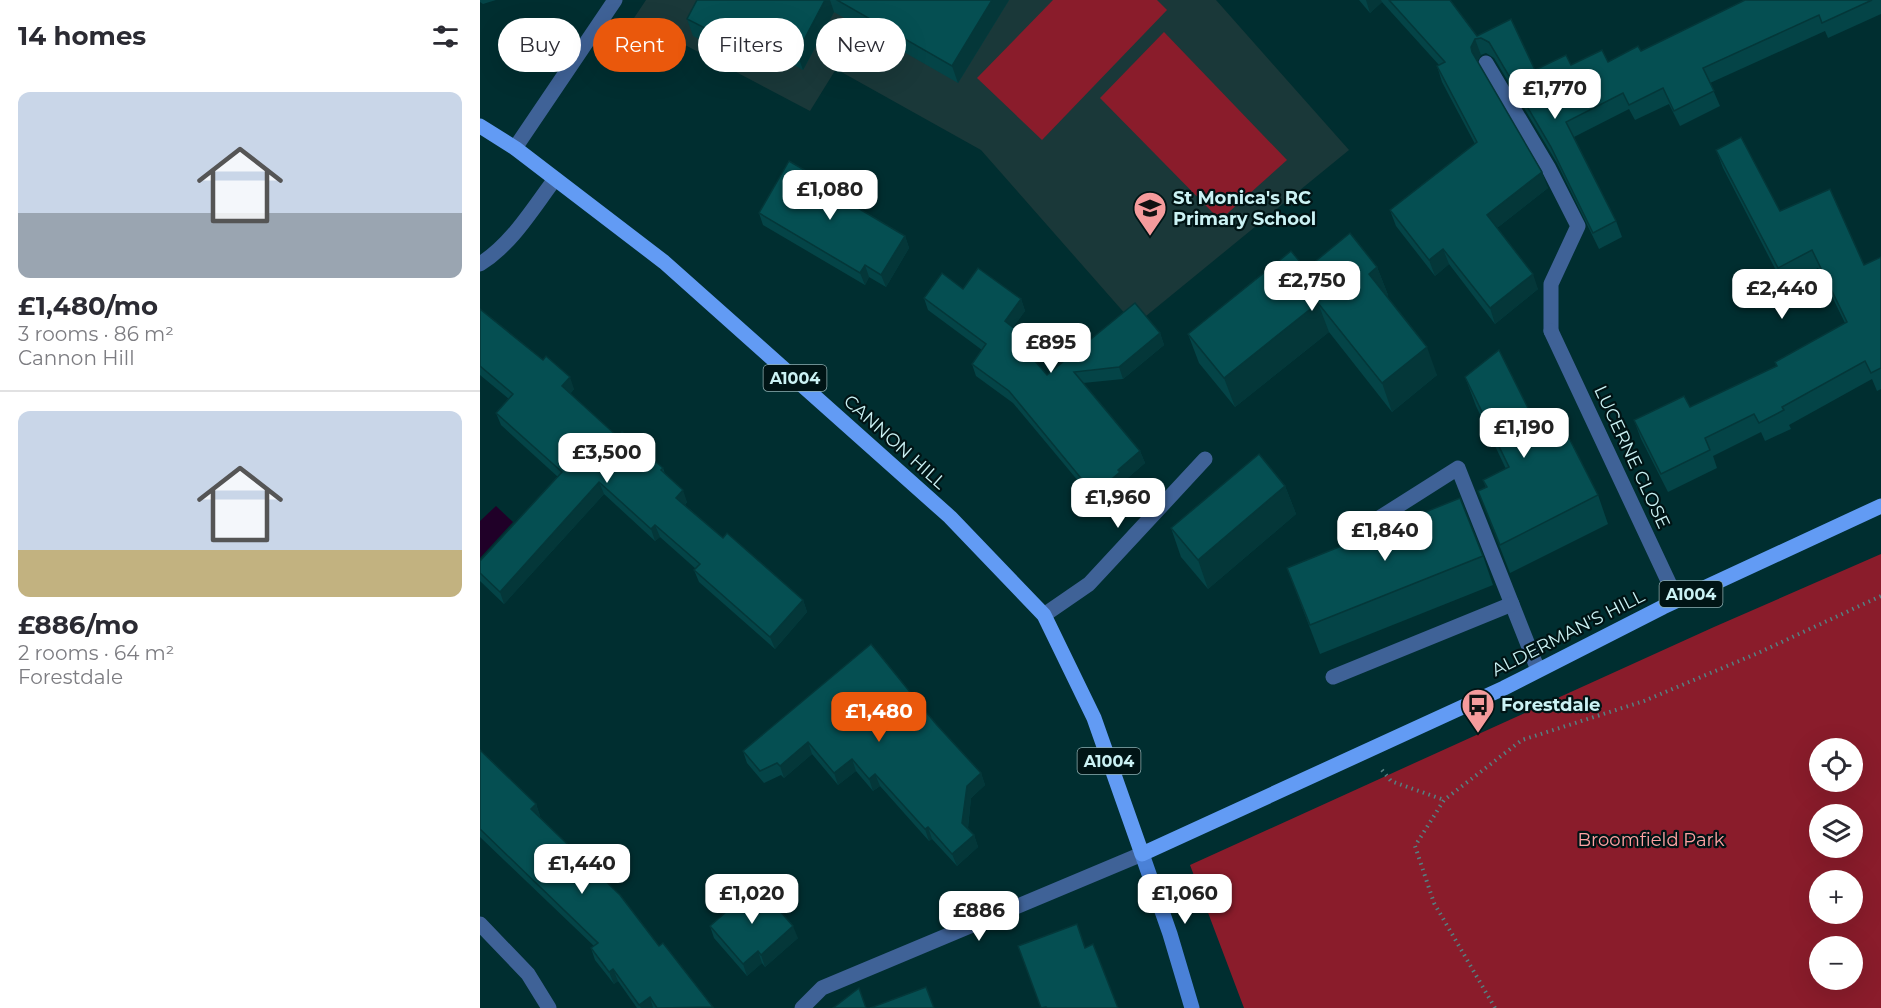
<!DOCTYPE html>
<meta charset="utf-8">
<style>
:root{--surface:#fff;--page:#f2f2f3;--text:#2b2b33;--muted:#7c7c81;--line:#e1e1e2;--accent:#ea580c}
body{margin:0;font-family:Montserrat,sans-serif;background:var(--page);color:var(--text);height:100vh;display:flex;flex-direction:column;font-size:22px;white-space:nowrap}
*{box-sizing:border-box;margin:0}
p{font-size:20px;color:var(--muted)}
.icon{flex:none;width:33px;height:33px;fill:none;stroke:currentColor;stroke-width:2;stroke-linecap:round;stroke-linejoin:round}
.map{position:relative;flex:1;overflow:hidden}
.sheet{display:flex;flex-direction:column;background:var(--surface);width:480px}
.sheet>*{flex:none}
.top-card{position:absolute;left:18px;top:18px;width:570px;height:54px;display:flex;gap:12px}
.buttons{position:absolute;left:1329px;top:738px;display:grid;gap:12px}
.buttons a{display:grid;place-items:center;width:54px;height:54px;border-radius:50%;background:var(--surface);box-shadow:0 6px 24px #0002;font-size:30px}
.price{position:absolute;translate:-50% -51px;padding:0 14px;border-radius:12px;background:#fff;color:#222;font-size:20px;line-height:39px;filter:drop-shadow(0 2px 3px #0008)}
.price::after{content:'';position:absolute;left:50%;top:36px;width:18px;height:14px;margin-left:-9px;background:inherit;clip-path:polygon(0 0,100% 0,50% 100%)}
.price.selected{background:var(--accent);color:#fff}
ul{padding:0;list-style:none}
li{display:grid;align-content:center;gap:12px;height:318px;padding:0 18px}
li+li{border-top:2px solid var(--line)}
li span{display:grid;place-items:center;height:186px;border-radius:12px;color:#555}
li>.icon{margin-inline-start:auto}
span .icon{width:108px;height:108px;fill:#fffc;stroke-width:1}
li b{font-size:26px}
h2{display:flex;justify-content:space-between;align-items:center;height:72px;padding:0 18px;font-size:26px}
.pill{padding:0 21px;border-radius:27px;background:var(--surface);box-shadow:0 6px 24px #0002;font-size:21px;line-height:54px}
.pill.selected{background:var(--accent);color:#fff}
main{display:flex;flex:1;min-height:0}
.map>svg:first-child{display:block}
</style>
<main>
<section class="sheet">
<h2>14 homes<svg class="icon" aria-label="filters" viewBox="0 0 24 24"><path d="M4 7h16M4 17h16"/><circle cx="9" cy="7" r="2"/><circle cx="15" cy="17" r="2"/></svg></h2>
<ul>
<li><span style="background:linear-gradient(#c9d6e8 65%,#9aa5b1 0)"><svg class="icon" aria-label="home" viewBox="0 0 24 24"><path d="M3 11l9-7 9 7M6 9v11h12V9"/></svg></span><div><b>£1,480/mo</b><p>3 rooms · 86 m²</p><p>Cannon Hill</p></div></li>
<li><span style="background:linear-gradient(#c9d6e8 75%,#c2b280 0)"><svg class="icon" aria-label="home" viewBox="0 0 24 24"><path d="M3 11l9-7 9 7M6 9v11h12V9"/></svg></span><div><b>£886/mo</b><p>2 rooms · 64 m²</p><p>Forestdale</p></div></li>
</ul>
</section>
<div class="map">
<svg width="1401" height="1008" viewBox="0 0 1401 1008">
<rect width="100%" height="100%" fill="#002e30"/>
<path fill="#1a3839" d="M166 0H736L869 150 655 325 501 150 356 69 330 111 154 18Z"/>
<g fill="#8a1c2b" fill-rule="evenodd">
<path d="M573 0H677L687 10 562 140 497 78Z"/>
<path d="M684 32 807 160 740 220 620 98Z"/>
<path d="M1401 554V1008H764L710 865 1234 627ZM1372 748V782H1340V748ZM1372 814V848H1340V814ZM1340 880H1372V914H1340ZM1340 946H1372V980H1340Z"/>
</g>
<path fill="#200028" d="M16 506 33 522 0 558V521Z"/>
<g fill="none" stroke-linecap="round" stroke-linejoin="round">
<g stroke="#558082" stroke-width="4" stroke-dasharray="1.5 4.5" stroke-linecap="butt">
<path d="M902 770 911 781 964 800"/>
<path d="M1015 1008 954 903 935 846 964 800 1042 740 1164 701 1278 653 1401 596"/>
</g>
<g stroke="#3f6297" stroke-width="15">
<path d="M1006 63 1068 167 1098 226 1071 284V331"/>
<path d="M0 264C32 244 53 208 75 179"/>
<path d="M866 539 978 468 1058 670"/>
<path d="M853 677 1032 604"/>
</g>
<g stroke="#3f6297" stroke-width="15">
<path d="M35 148 135 0"/>
<path d="M1071 331 1197 600"/>
<path d="M564 615 609 584 725 459"/>
<path d="M0 924 48 974 69 1008"/>
<path d="M322 1008 342 988 662 854"/>
</g>
<path stroke="#4a81d7" stroke-width="15" d="M662 854 690 934 712 1008"/>
<path stroke="#629bf4" stroke-width="15" d="M0 126 35 148 184 262 470 517 564 615 614 718 662 854 1024 688 1183 607 1401 506"/>
</g>
<g fill="#044447">
<path d="M0 0H16L3 4 0 2Z"/>
<path d="M217 0H529L478 83 354 12 323 70 294 54 282 71 213 36 207 19Z"/>
<path d="M879 0H970L997 36 1055 70 1128 62 1161 51 1265 0H1401V14L1348 38 1345 31 1230 83 1240 106 1200 126 1189 104 1155 120 1149 109 1094 137 1136 221 1142 237 1119 249 1077 163 1014 58 1006 53 1001 55 997 61 1068 188 1017 228 1058 289 1015 324 969 264 955 276 916 226 910 210 995 144 962 82 957 66 959 65 902 2 890 13Z"/>
<path d="M1236 150 1300 211 1384 265 1401 257V389L1397 391 1392 379 1309 425 1311 429 1285 441 1281 432 1233 456 1237 468 1188 492 1161 439 1154 420 1210 407 1296 366 1295 362 1365 323 1338 268 1304 286 1243 168Z"/>
<path d="M382 210 425 236 429 248 406 287 389 277 385 285 283 225 279 213Z"/>
<path d="M897 267 908 295 907 296 957 375 912 412 849 332 755 407 719 363 708 334 826 269Z"/>
<path d="M483 289 541 299 545 311 533 327 539 332 544 344 542 346 567 375 680 333 684 345 643 379 603 383 660 451 665 463 643 482 644 484 619 506 533 403 496 376 492 364 502 350 448 310 444 298Z"/>
<path d="M0 309 94 389 90 394 138 437 183 468 185 474 207 502 205 505 243 538 323 600 327 612 295 649 219 582 214 570 216 569 180 537 175 541 124 494 24 604 0 581V561L78 477 21 425 16 413 29 399 0 375Z"/>
<path d="M985 377 1067 446 1118 495 1128 524 1030 573 998 491 1006 488 1003 480 1026 469 996 406Z"/>
<path d="M805 486 816 514 728 589 701 557 691 528Z"/>
<path d="M1003 556 1013 585 840 654 807 568Z"/>
<path d="M456 724 501 773 505 785 491 798 488 828 494 835 498 847 477 866 452 839 449 841 400 786 393 791 376 771 358 785 332 754 304 778 301 775 284 783 267 763 263 751Z"/>
<path d="M0 750 56 804 60 816 59 817 179 946 234 1008H157L138 981 134 984 115 960 111 948 114 946 0 837Z"/>
<path d="M230 926 318 938 285 967 282 963 267 976 234 938Z"/>
</g>
<g fill="#043739">
<path d="M345 0H350L354 12 323 70 317 53Z"/>
<path d="M512 0H529L478 83 472 66Z"/>
<path d="M886 0H901L902 2 890 13Z"/>
<path d="M288 37 294 54 282 71 276 54Z"/>
<path d="M995 39 1001 55 996 63 991 47Z"/>
<path d="M1062 172 1068 188 1013 231 1007 215Z"/>
<path d="M379 202 383 214 376 207Z"/>
<path d="M425 236 429 248 406 287 401 275Z"/>
<path d="M963 249 969 264 955 276 949 260Z"/>
<path d="M385 265 389 277 385 285 380 273Z"/>
<path d="M897 267 908 295 899 302 889 274Z"/>
<path d="M1053 274 1058 289 1015 324 1010 308Z"/>
<path d="M541 299 545 311 529 333 525 321Z"/>
<path d="M838 303 849 332 755 407 744 378Z"/>
<path d="M539 332 544 344 539 350 535 338Z"/>
<path d="M680 333 684 345 643 379 639 367Z"/>
<path d="M947 347 957 375 912 412 902 383Z"/>
<path d="M90 377 94 389 86 398 82 386Z"/>
<path d="M660 451 665 463 643 482 644 484 619 506 614 494 638 470Z"/>
<path d="M119 482 124 494 24 604 20 592Z"/>
<path d="M805 486 816 514 728 589 718 560Z"/>
<path d="M203 490 207 502 201 509 196 498Z"/>
<path d="M175 525 180 537 175 541 171 529Z"/>
<path d="M323 600 327 612 295 649 290 637Z"/>
<path d="M328 742 332 754 304 778 300 766Z"/>
<path d="M372 759 376 771 358 785 354 773Z"/>
<path d="M501 773 505 785 491 798 487 835 482 823 487 786Z"/>
<path d="M395 774 400 786 393 791 389 779Z"/>
<path d="M56 804 60 816 55 821 51 809Z"/>
<path d="M448 827 452 839 449 841 445 829Z"/>
<path d="M494 835 498 847 477 866 472 854Z"/>
<path d="M313 926 318 938 285 967 281 955Z"/>
<path d="M278 951 282 963 267 976 263 964Z"/>
<path d="M133 969 138 981 134 984 129 972Z"/>
<path d="M170 997 173 1008H161L159 1005Z"/>
</g>
<g fill="#054f52" stroke="#043739" stroke-width="1.5">
<path d="M217 0H345L317 53 288 37 276 54 207 19Z"/>
<path d="M357 0H512L472 66Z"/>
<path d="M909 0H970L997 36 1031 19 1055 70 1086 55 1091 65 1122 50 1128 62 1158 46 1161 51 1265 0H1392L1342 23 1339 15 1223 68 1234 91 1194 111 1183 88 1149 105 1143 93 1086 122 1136 221 1113 233 1071 147 1009 42 1001 38 995 39 991 47 992 52 1062 172 1007 215 1053 274 1010 308 963 249 949 260 910 210 997 142 957 66 965 62Z"/>
<path d="M1261 137 1300 211 1350 189 1384 265 1401 257V368L1391 373 1385 361 1302 407 1304 410 1279 423 1274 414 1225 438 1230 450 1181 474 1154 420 1204 396 1210 407 1297 366 1295 362 1367 322 1332 250 1298 268 1236 150Z"/>
<path d="M309 161 379 202 376 207 425 236 401 275 385 265 380 273 279 213Z"/>
<path d="M870 233 897 267 889 274 947 347 902 383 838 303 744 378 708 334 811 251 826 269Z"/>
<path d="M498 268 541 299 525 321 539 332 535 338 567 375 655 303 680 333 639 367 594 372 660 451 638 470 640 472 614 494 529 391 492 364 506 344 444 298 462 273 483 289Z"/>
<path d="M0 309 63 360 66 356 90 377 82 386 138 437 142 432 183 468 181 470 203 490 196 498 243 538 247 533 323 600 290 637 214 570 220 564 175 525 171 529 119 482 20 592 0 573V561L82 472 16 413 33 394 0 366Z"/>
<path d="M1019 350 1067 446 1088 436 1118 495 1020 545 998 491 1007 487 1003 480 1029 467 985 377Z"/>
<path d="M779 454 805 486 718 560 691 528Z"/>
<path d="M980 498 1003 556 830 625 807 568Z"/>
<path d="M391 644 456 724 501 773 487 786 482 823 494 835 472 854 448 827 445 829 395 774 389 779 372 759 354 773 328 742 300 766 297 763 280 771 263 751Z"/>
<path d="M0 750 56 804 51 809 140 895 179 946 183 943 233 1007 177 1008 170 997 159 1005 133 969 129 972 111 948 118 943 0 829Z"/>
<path d="M277 885 313 926 281 955 278 951 263 964 230 926Z"/>
<path d="M597 924 605 948 613 944 638 1008H567L566 1007 561 1008 538 946Z"/>
<path d="M446 987 454 1008H390Z"/>
<path d="M379 988 386 1008H353Z"/>
</g>
<defs>
<g id="school-pin" transform="scale(1.725)"><path d="M0 17L-7.5 6A9.5 9.5 0 1 1 7.5 6Z" fill="#f59b9c" stroke="#001415"/><path d="M0-5L7-2L0 1L-7-2ZM-4 1L0 2.5L4 1V4Q0 6-4 4Z" fill="#111"/></g>
<g id="bus-pin" transform="scale(1.725)"><path d="M0 17L-7.5 6A9.5 9.5 0 1 1 7.5 6Z" fill="#f59b9c" stroke="#001415"/><path d="M-5-6H5V4H4V6H2V4H-2V6H-4V4H-5ZM-3.5-4V0h7V-4ZM-3.5 1.2v1.5H-2V1.2ZM2 1.2v1.5H3.5V1.2Z" fill="#111"/></g>
</defs>
<g fill-rule="evenodd">
<use href="#school-pin" x="670" y="208"/>
<use href="#bus-pin" x="998" y="705"/>
</g>
<g text-anchor="middle" dominant-baseline="central" stroke-width="4.5" stroke-linejoin="round" paint-order="stroke">
<g fill="#001415" stroke="#8eafb1" stroke-width="1.5">
<rect x="283.5" y="365" width="63" height="26" rx="4.5"/>
<rect x="1179.5" y="581" width="63" height="26" rx="4.5"/>
<rect x="597.5" y="748" width="63" height="26" rx="4.5"/>
</g>
<g font-size="16" font-weight="bold" fill="#cbf2f4">
<text x="315" y="378">A1004</text>
<text x="1211" y="594">A1004</text>
<text x="629" y="761">A1004</text>
</g>
<g font-size="18" font-weight="bold" fill="#cbf2f4" stroke="#001415" text-anchor="start">
<text x="693" y="198">St Monica's RC<tspan x="693" dy="21">Primary School</tspan></text>
<text x="1021" y="705">Forestdale</text>
</g>
<g font-size="18" fill="#cbf2f4" stroke="#001415">
<text transform="translate(415 442) rotate(42)">CANNON HILL</text>
<text transform="translate(1152 457) rotate(65)">LUCERNE CLOSE</text>
<text transform="translate(1088 633) rotate(-27)">ALDERMAN'S HILL</text>
</g>
<g font-size="18" fill="#fea2a3" stroke="#001415">
<text x="1171" y="840">Broomfield Park</text>
</g>
</g>
</svg>
<div class="buttons">
<a><svg class="icon" aria-label="locate" viewBox="0 0 24 24"><circle cx="12" cy="12" r="6"/><path d="M12 2v4M12 18v4M2 12h4M18 12h4"/></svg></a>
<a><svg class="icon" aria-label="layers" viewBox="0 0 24 24"><path d="M12 4l9 5-9 5-9-5zM3 14l9 5 9-5"/></svg></a>
<a>+</a>
<a>−</a>
</div>
<b class="price" style="left:1075px;top:120px">£1,770</b>
<b class="price" style="left:350px;top:221px">£1,080</b>
<b class="price" style="left:832px;top:312px">£2,750</b>
<b class="price" style="left:1302px;top:320px">£2,440</b>
<b class="price" style="left:571px;top:374px">£895</b>
<b class="price" style="left:1044px;top:459px">£1,190</b>
<b class="price" style="left:127px;top:484px">£3,500</b>
<b class="price" style="left:638px;top:529px">£1,960</b>
<b class="price" style="left:905px;top:562px">£1,840</b>
<b class="price selected" style="left:399px;top:743px">£1,480</b>
<b class="price" style="left:102px;top:895px">£1,440</b>
<b class="price" style="left:272px;top:925px">£1,020</b>
<b class="price" style="left:705px;top:925px">£1,060</b>
<b class="price" style="left:499px;top:942px">£886</b>
<div class="top-card">
<a class="pill">Buy</a>
<a class="pill selected">Rent</a>
<a class="pill">Filters</a>
<a class="pill">New</a>
</div>
</div>
</main>
